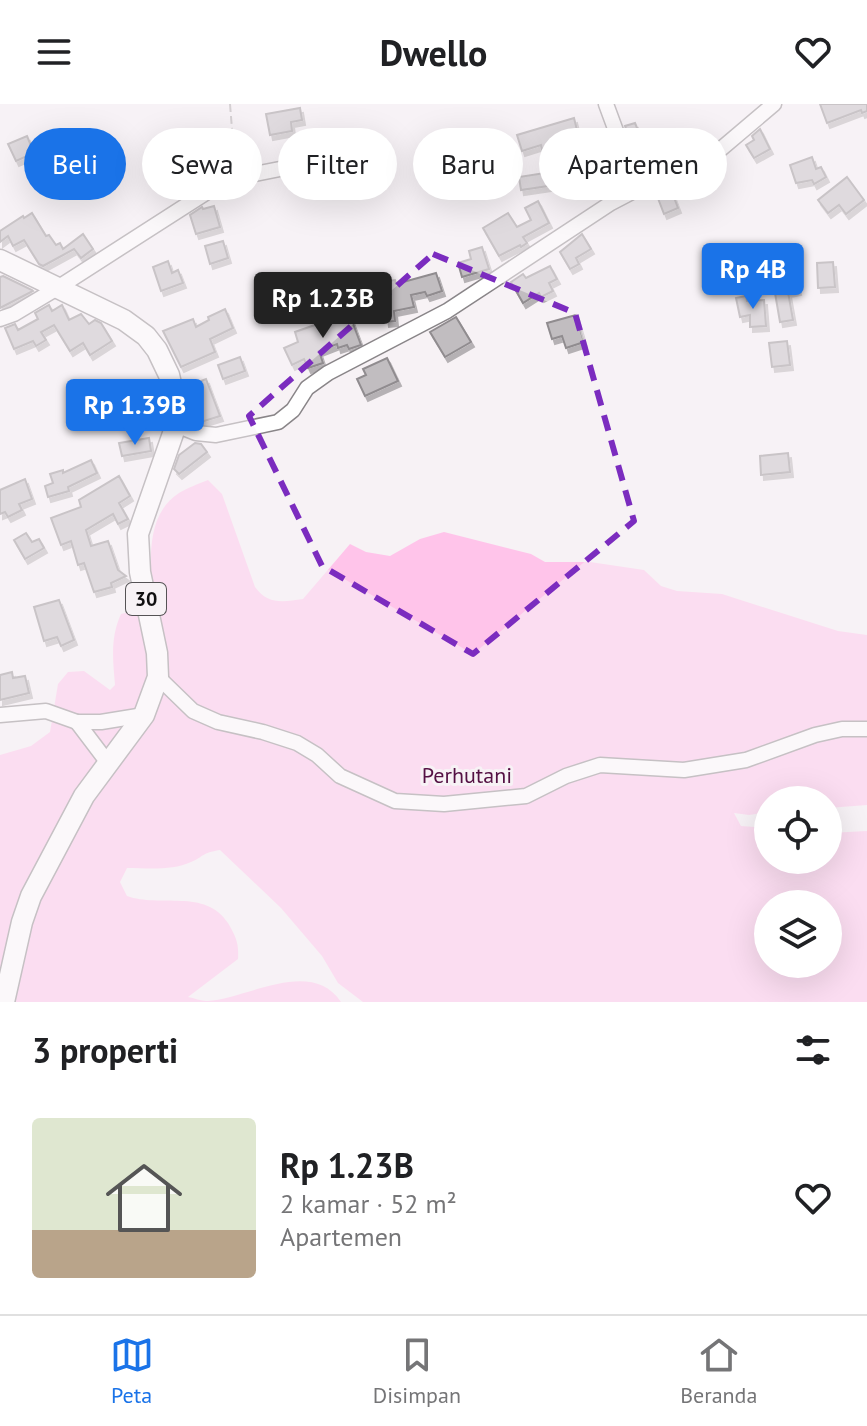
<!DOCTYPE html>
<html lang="id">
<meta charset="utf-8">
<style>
:root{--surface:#fff;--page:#f2f2f2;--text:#202124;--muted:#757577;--line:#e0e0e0;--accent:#1a73e8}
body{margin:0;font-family:"PT Sans",sans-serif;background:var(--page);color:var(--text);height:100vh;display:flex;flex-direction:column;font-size:30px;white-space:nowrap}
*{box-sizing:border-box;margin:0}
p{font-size:26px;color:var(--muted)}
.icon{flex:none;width:44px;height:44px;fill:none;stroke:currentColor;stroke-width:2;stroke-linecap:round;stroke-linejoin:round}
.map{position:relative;height:898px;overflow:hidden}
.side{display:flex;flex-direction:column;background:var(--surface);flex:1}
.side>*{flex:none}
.banner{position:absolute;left:24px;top:24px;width:820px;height:72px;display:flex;gap:16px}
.tools{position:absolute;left:754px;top:682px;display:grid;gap:16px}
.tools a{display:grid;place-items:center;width:88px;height:88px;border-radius:50%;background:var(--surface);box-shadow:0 8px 32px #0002;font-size:40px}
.price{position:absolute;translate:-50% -68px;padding:0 18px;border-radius:8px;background:var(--accent);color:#fff;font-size:26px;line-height:52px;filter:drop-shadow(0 2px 4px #0008)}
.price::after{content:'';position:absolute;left:50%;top:48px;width:24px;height:18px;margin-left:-12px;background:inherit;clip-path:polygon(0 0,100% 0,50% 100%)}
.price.selected{background:#222;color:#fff}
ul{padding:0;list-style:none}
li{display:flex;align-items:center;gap:24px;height:200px;padding:0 32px}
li+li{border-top:2px solid var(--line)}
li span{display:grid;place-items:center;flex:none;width:224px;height:160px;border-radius:8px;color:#555}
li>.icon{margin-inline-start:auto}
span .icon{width:96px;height:96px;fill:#fffc;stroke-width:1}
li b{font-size:34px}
h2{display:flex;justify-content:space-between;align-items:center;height:96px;padding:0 32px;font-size:34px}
.tag{padding:0 28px;border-radius:36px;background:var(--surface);box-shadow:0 8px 32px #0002;font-size:28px;line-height:72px}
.tag.selected{background:var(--accent);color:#fff}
header{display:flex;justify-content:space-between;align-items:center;height:104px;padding:0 32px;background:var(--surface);font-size:36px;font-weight:800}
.dock{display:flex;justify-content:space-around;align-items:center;height:112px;border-top:2px solid var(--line);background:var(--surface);font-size:22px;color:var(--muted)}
.dock a{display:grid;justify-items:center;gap:4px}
.dock .selected{color:var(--accent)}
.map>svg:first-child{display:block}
</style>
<header><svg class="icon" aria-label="menu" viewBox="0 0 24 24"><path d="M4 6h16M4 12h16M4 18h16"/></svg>Dwello<svg class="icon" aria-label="heart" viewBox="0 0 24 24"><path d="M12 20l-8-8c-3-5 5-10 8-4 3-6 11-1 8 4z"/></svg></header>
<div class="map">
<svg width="867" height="898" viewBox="0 0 867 898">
<defs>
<filter id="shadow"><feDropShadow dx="3" dy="5" stdDeviation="0" flood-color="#0004"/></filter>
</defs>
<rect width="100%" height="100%" fill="#f7f2f5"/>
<path fill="#ffc4ea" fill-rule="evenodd" d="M208 376 222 390 255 483C268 501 283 498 303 495L350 440 366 448 390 452 420 435 444 428 531 450 545 458H590L644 466 661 482 677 487 722 490 838 527 867 531V701L828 704V696H768V708L749 711 734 709 741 722 768 724V756H828V729L867 727V898H363L338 879 322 852 281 804 220 746C201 749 205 752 191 758 172 767 147 764 127 764L120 778 127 792C160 804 205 784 228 819 236 833 239 839 238 855L188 893C194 894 201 897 207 897 247 895 311 853 341 898H0V651L31 642 50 628 58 580 68 568 84 567 110 586 115 581C113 556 110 534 121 510L152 502C152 465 142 413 179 389 187 384 198 380 208 376ZM768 800H828V860H768Z"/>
<g fill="#c1bdc0" stroke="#908c8f" stroke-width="2" filter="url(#shadow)">
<path d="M820 0H867V7L862 9 861 6 827 19Z"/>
<path d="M300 4 302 16 291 18 292 27 270 31 266 10Z"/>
<path d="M574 14 578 30 555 37 556 43 542 46 541 41 522 47 517 31Z"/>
<path d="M635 19 644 41 656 37 663 56 651 61 653 66 642 70 625 22Z"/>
<path d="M760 25 770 45 754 54 746 41 754 36 752 32Z"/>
<path d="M27 32 34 49 16 57 8 40Z"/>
<path d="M812 53 816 65 821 63 826 73 814 80 812 76 796 79 790 61Z"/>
<path d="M554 60 556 65 566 61 571 75 555 81 521 86 519 73 545 69 543 64Z"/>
<path d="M847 73 864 96 846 110 839 101 828 109 818 96Z"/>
<path d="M670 83 678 104 664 110 656 89Z"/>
<path d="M538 97 549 119 523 133 527 139 521 143 520 141 499 152 483 124 508 109 517 123 531 116 525 104Z"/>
<path d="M214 102 220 123 196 130 190 111 202 103 203 105Z"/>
<path d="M32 109 46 132 49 131 56 141 60 139 63 145 83 130 93 145 81 154 74 145 43 162 39 160 24 136 13 142 8 132 0 138V127L23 112 24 114Z"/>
<path d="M582 130 591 145 576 154 579 160 570 165 560 148Z"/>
<path d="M223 137 228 154 210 160 205 142Z"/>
<path d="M482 143 489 165 462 173 458 159 471 155 469 147Z"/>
<path d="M168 157 172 169 178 166 183 179 161 187 153 163Z"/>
<path d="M833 158 835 183 818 184 817 159Z"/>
<path d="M550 162 557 175 549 179 553 187 541 193 539 189 523 199 511 178 523 170 526 174Z"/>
<path d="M783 165 784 174 795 171 798 186 788 188 793 216 780 218 771 166Z"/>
<path d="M436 169 442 187 427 192 425 188 411 191 414 203 394 207 395 217 386 218 381 178 395 176 396 180Z"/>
<path d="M3 172 32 186 33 187 0 204V173Z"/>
<path d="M746 192 747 197 764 196 766 222 750 223V211L740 213 736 194Z"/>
<path d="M49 201 52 207 62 201 69 216 81 210 89 220 95 216 101 219 112 237 90 251 83 239 70 247 54 221 41 228 46 236 36 242 33 237 14 245 5 224 15 220 18 226 38 215 35 209Z"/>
<path d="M225 205 233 224 210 235 215 248 181 263 163 227 193 215 196 223 209 216 208 213Z"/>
<path d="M349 209 361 241 349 245 347 241 338 244 337 240 319 247 323 259 308 264 304 255 292 261 284 244 298 238 295 228Z"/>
<path d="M576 211 584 238 566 244 562 232 552 235 547 219Z"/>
<path d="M456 213 471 238 445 253 430 228Z"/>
<path d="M787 237 790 261 772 263 769 239Z"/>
<path d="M240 253 245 267 223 275 218 261Z"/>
<path d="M387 254 398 277 365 292 357 275 366 271 363 265Z"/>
<path d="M206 275 220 312 198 319 196 318 185 283Z"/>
<path d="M149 334 151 347 122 352 119 339Z"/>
<path d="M195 339 201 340 207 348 179 370 174 365 179 351Z"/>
<path d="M788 349 790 368 761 371 760 352Z"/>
<path d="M91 356 97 369 68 383 69 387 48 393 45 382 53 379 50 370 63 366V369Z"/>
<path d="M119 372 130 392 119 399 128 415 118 420 113 410 86 426 91 442 108 437 118 466 126 472 111 479 112 483 94 488 84 459 78 461 71 437 61 441 51 414 81 403 79 396Z"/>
<path d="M25 375 32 395 19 400 22 406 8 413 5 408 0 410V386Z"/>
<path d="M26 429 32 438 39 435 44 444 25 455 14 436Z"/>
<path d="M59 496 74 536 61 542 57 533 44 537 34 503Z"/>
<path d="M12 568 13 574 25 572 29 589 0 596V571Z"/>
</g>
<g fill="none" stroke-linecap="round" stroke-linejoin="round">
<g stroke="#898588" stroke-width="17">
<g id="minor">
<path d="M606 0 637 84"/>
<path d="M0 215 14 210 59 183 218 81 240 73 290 63"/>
<path d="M176 321 196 329 216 331 278 318 293 306 307 284 328 269 447 207 611 99 672 67 700 59 715 50 774 0"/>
<path d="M158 573 193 607 218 618 263 628 297 639 317 651 340 672 395 697 444 700 526 692 566 672 600 661 684 666 746 656 815 631 842 625H867"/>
<path d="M0 611 46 607 77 618H101L144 611"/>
<path d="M77 618 108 659"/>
</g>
</g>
<g stroke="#898588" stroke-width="23">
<path id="highway" d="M0 156 124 216 146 232 157 246 169 271 176 302V321L138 430 140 468 157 549 158 573 144 611 84 692 31 792 22 818 4 898"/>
</g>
<path stroke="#aba7a9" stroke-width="2" stroke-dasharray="8 4" stroke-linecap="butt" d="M230 0 235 63"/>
<use href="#minor" stroke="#fff" stroke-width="14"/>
<use href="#highway" stroke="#fff" stroke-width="20"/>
</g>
<path d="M0 0H867V898H0ZM433 150 575 209 634 417 473 550 322 462 249 312Z" fill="#f7f2f5" fill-opacity=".55" fill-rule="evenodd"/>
<path fill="none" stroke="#7b2cbf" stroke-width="6" stroke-dasharray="16 10" stroke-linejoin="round" d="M433 150 575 209 634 417 473 550 322 462 249 312Z"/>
<g text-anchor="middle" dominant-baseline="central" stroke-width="6" stroke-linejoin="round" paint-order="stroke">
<rect fill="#f7f2f5" stroke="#555355" stroke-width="2" x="126" y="479" width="40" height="32" rx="6"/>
<g font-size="20" font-weight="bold" fill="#100f10">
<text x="146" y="495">30</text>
</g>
<g font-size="22" fill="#541144" stroke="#f7f2f5">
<text x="467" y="671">Perhutani</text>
</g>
</g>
</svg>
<div class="tools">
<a><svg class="icon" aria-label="locate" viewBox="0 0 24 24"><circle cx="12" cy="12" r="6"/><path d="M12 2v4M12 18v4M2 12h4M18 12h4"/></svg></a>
<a><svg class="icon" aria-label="layers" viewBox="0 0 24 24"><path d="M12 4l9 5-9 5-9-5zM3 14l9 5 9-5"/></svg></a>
</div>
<b class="price" style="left:753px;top:207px">Rp 4B</b>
<b class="price selected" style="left:323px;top:236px">Rp 1.23B</b>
<b class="price" style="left:135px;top:343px">Rp 1.39B</b>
<div class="banner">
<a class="tag selected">Beli</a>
<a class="tag">Sewa</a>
<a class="tag">Filter</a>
<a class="tag">Baru</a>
<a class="tag">Apartemen</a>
</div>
</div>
<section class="side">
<h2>3 properti<svg class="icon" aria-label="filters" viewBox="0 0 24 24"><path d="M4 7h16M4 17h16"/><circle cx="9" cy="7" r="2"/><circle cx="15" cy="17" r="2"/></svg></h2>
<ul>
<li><span style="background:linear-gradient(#dfe7d0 70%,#b9a48a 0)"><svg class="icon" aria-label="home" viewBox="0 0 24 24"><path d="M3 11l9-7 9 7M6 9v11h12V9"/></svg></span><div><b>Rp 1.23B</b><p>2 kamar · 52 m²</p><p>Apartemen</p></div><svg class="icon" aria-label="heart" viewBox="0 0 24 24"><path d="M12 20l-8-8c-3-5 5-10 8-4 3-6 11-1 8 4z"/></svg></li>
</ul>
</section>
<nav class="dock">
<a class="selected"><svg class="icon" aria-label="map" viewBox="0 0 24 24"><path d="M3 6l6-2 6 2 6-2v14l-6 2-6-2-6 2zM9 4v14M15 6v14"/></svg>Peta</a>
<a><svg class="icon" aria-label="saved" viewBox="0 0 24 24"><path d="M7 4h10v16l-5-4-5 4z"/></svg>Disimpan</a>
<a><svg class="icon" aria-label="home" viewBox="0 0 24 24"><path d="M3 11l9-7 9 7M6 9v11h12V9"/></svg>Beranda</a>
</nav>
